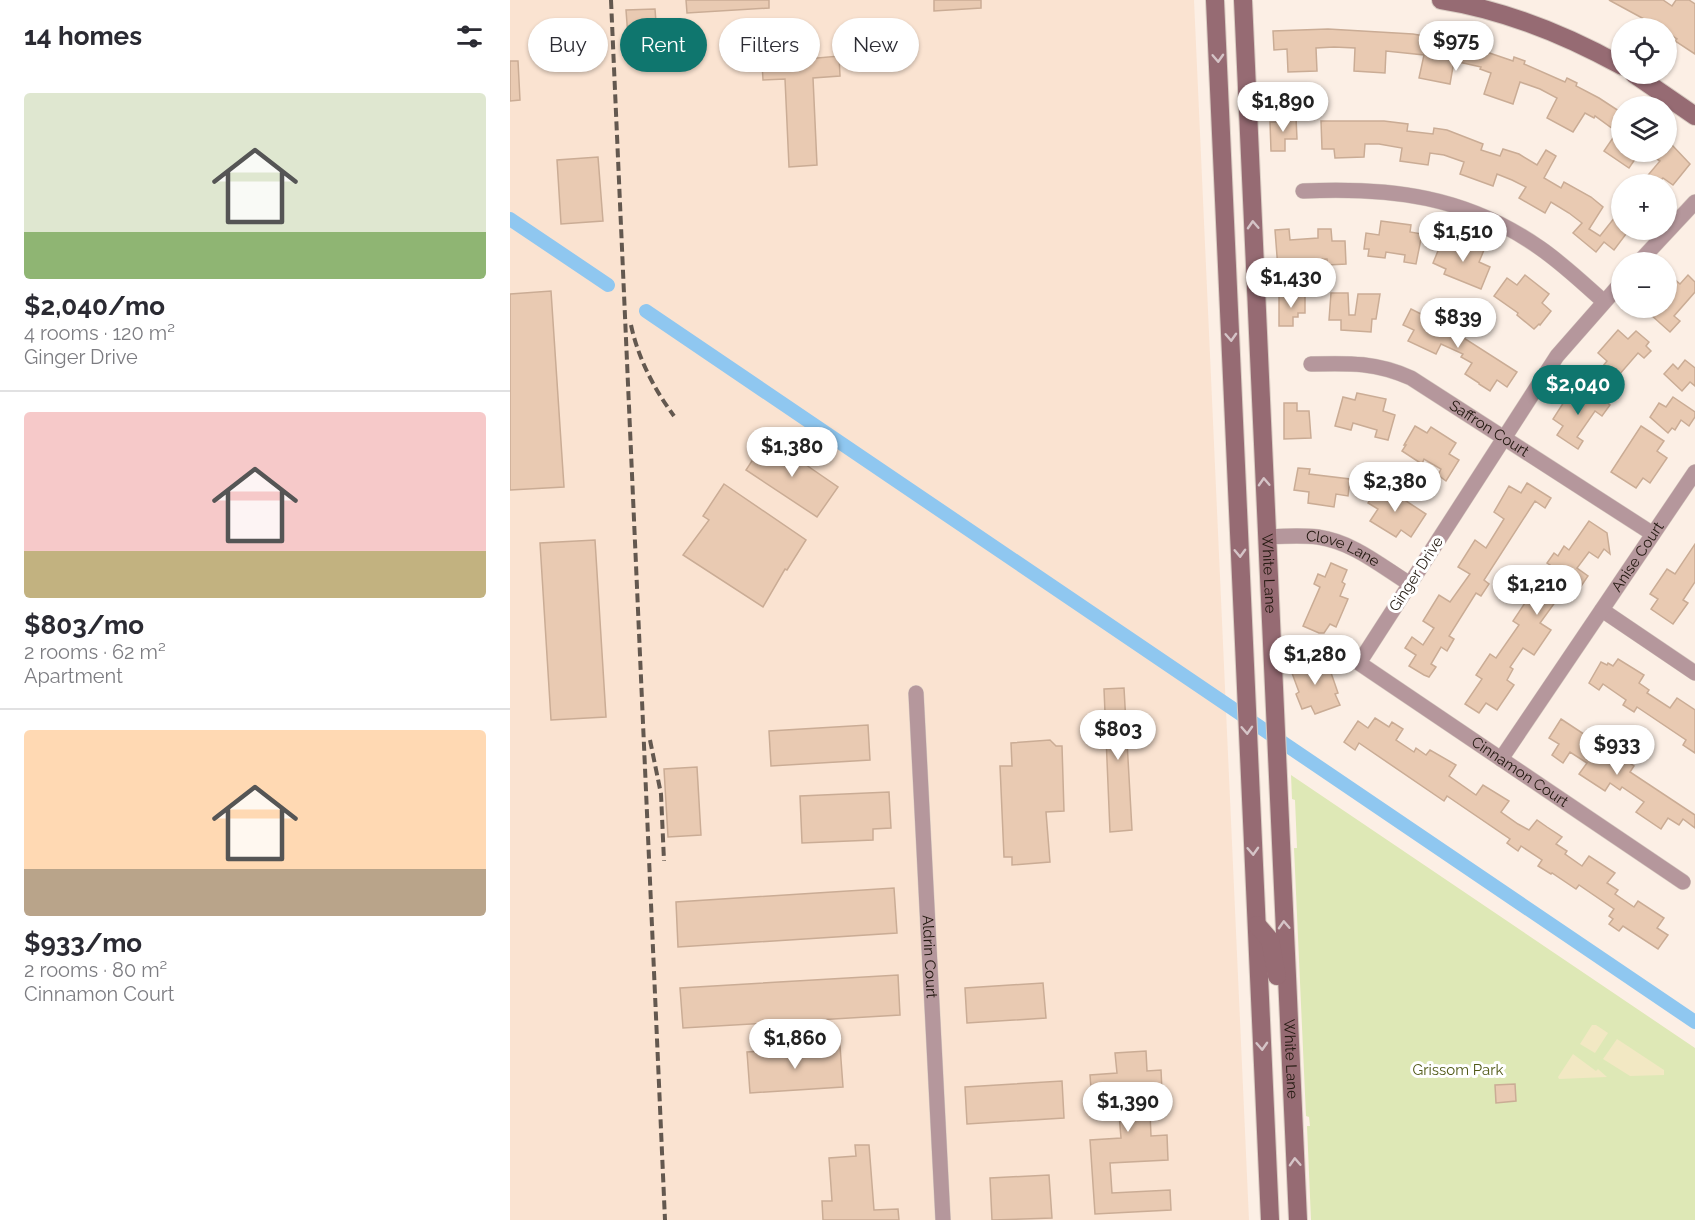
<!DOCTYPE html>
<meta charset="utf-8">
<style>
:root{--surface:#fff;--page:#f2f2f3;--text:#2b2b33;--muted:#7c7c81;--line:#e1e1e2;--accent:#0f766e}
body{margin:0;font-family:Raleway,sans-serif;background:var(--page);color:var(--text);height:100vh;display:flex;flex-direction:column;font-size:22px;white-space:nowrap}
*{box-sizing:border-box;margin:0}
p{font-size:20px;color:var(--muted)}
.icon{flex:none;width:33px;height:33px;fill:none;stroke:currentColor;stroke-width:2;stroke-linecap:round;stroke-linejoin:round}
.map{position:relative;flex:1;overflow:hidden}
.details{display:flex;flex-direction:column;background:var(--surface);width:510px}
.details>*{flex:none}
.banner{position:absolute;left:18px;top:18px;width:570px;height:54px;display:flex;gap:12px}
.fabs{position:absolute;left:1101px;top:18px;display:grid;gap:12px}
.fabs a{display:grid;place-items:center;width:66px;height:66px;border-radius:50%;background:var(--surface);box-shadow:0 2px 4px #0004;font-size:30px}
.price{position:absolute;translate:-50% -51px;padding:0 14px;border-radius:21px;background:#fff;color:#222;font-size:20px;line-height:39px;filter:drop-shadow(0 2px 3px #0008)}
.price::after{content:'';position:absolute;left:50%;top:36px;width:18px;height:14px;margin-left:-9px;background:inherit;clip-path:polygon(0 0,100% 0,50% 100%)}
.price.current{background:var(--accent);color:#fff}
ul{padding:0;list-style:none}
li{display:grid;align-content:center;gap:12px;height:318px;padding:0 24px}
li+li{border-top:2px solid var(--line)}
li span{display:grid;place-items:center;height:186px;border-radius:6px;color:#555}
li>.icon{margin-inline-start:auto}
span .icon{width:108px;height:108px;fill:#fffc;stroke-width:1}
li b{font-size:26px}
h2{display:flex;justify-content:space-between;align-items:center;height:72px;padding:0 24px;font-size:26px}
.tag{padding:0 21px;border-radius:27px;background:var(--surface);box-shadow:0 2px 4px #0004;font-size:21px;line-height:54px}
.tag.current{background:var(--accent);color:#fff}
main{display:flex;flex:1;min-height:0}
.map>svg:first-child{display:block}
</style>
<main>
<section class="details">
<h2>14 homes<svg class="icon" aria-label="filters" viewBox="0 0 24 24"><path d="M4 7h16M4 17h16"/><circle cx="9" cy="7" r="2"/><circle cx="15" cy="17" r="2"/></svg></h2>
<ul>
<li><span style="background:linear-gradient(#dfe7d0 75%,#8fb573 0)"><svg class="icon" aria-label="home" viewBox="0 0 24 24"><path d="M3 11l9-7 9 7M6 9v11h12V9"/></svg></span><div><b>$2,040/mo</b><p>4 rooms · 120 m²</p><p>Ginger Drive</p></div></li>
<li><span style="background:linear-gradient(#f6c9c9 75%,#c2b280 0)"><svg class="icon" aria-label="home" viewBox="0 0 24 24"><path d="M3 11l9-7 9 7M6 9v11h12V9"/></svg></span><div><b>$803/mo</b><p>2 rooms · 62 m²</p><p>Apartment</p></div></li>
<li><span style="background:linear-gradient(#ffd9b3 75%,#b9a48a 0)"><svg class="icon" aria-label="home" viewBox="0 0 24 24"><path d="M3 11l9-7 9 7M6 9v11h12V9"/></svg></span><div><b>$933/mo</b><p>2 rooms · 80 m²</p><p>Cinnamon Court</p></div></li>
</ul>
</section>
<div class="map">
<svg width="1185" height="1220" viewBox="0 0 1185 1220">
<rect width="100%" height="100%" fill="#fcefe5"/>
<path fill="#fae3d1" d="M0 0H684L739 1220H0Z"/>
<path fill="#dee8b6" d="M781 775 1185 1048V1220H801L797 1126H800L799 1117 796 1116 784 848H787L785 800 782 799Z"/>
<g fill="#f2e8c3">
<path d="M1082 1025H1086L1098 1033 1085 1053 1070 1044Z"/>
<path d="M1107 1039 1154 1070V1075L1120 1076 1093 1059Z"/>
<path d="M1063 1054 1086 1071 1088 1069 1097 1077 1049 1079 1048 1077Z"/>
</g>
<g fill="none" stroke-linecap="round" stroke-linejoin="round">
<g stroke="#8fc7f0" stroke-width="14">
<path d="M0 219 98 285"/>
<path d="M136 311 1185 1022"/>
</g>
</g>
<g fill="#e9cab2" stroke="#caac95" stroke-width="1.5">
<path d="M176 0H259V8L177 13Z"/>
<path d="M424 0H471V8L424 11Z"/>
<path d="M1099 0H1153L1162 6 1166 0H1179L1185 4V54L1165 41 1167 39 1156 32V28H1151L1145 25 1144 27 1134 19Z"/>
<path d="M145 9 149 62 120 64 116 10Z"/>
<path d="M818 29 903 34 920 37 921 34 932 37 931 41 959 46 1003 61 1004 57 1015 61 1014 64 1055 82 1057 78 1067 83 1066 86 1089 98 1112 113V152H1130L1119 168 1094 151 1107 132 1085 116 1084 118 1075 113 1063 132 1037 118 1047 98 1030 89 1010 82 1003 104 974 94 981 73 970 69 971 67 944 61 940 84 909 78 914 55 876 51 875 73 844 71 845 48 824 47 806 48 807 71 778 72 777 49 764 50 763 31Z"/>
<path d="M329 56 330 76 303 78 307 165 279 167 275 79 253 80 252 63Z"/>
<path d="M0 61H8L10 100 0 101Z"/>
<path d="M774 117H786L787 139H775V151H761L760 122H774Z"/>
<path d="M811 121H874L898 124 897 131 923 134 924 128 937 130 973 144 971 150 990 156 993 149 1009 154 1027 165 1036 150 1046 156 1034 178 1051 188 1054 182 1081 197 1093 207 1079 229 1090 236 1105 217 1112 223V230H1119L1104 250 1094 242 1086 252 1063 233 1072 223 1059 213 1041 202 1035 213 1009 198 1016 187 1002 180 987 174 983 186 950 174 954 162 934 155 920 153 918 165 890 161 892 148 869 144H855L854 157 825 158 824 149H812Z"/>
<path d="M1162 145 1180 164 1163 185 1153 178 1148 184H1139L1134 180 1150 161 1136 152H1157Z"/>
<path d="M88 157 93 221 51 224 47 160Z"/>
<path d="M871 221 901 225 900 232 912 234 906 264 894 262 895 255 876 252 875 258 858 256 859 249H854L856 233 869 235Z"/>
<path d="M779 229 780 240 808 238V229H821L822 241H835L836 264 818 265 817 259 791 260 792 268 768 269 765 230Z"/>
<path d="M946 239 974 250 969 262 980 267 971 289 934 274 936 269 923 263 930 246 941 250Z"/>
<path d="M1156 272 1170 284 1178 275 1185 282V292L1164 316 1170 321 1160 332 1141 315 1147 308H1156Z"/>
<path d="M1015 275 1039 294 1032 303 1041 311 1030 325 1029 324 1024 329 1007 315 1008 313 984 296 997 278 1007 285Z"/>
<path d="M41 291 54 487 0 490V294Z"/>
<path d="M821 293H838L839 315H845L848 294H870L866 319H862L861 332 831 330V320H819Z"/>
<path d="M793 295H795V313H788V317H783V326H769V296Z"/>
<path d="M901 309 937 327 941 320 952 326 949 335 1007 372 997 387 987 380 980 391 969 384V383L955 374 962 363 951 357 953 354 931 344 926 354 898 341 904 330 893 325Z"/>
<path d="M1108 330 1118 339 1126 331 1139 342 1136 346 1141 351 1134 358 1128 353 1102 383 1089 371 1097 361 1088 353Z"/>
<path d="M1175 360 1185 368V386L1180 382 1172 391 1154 374 1163 364 1168 369Z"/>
<path d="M1077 389 1100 405 1092 416 1085 411 1067 437 1073 441 1068 449 1047 435 1053 426 1043 419 1059 394 1070 401Z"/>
<path d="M847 393 876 399 873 411 885 415 878 440 865 437 867 430 843 423 841 430 825 426 833 397 845 400Z"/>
<path d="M1163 397 1185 412V417L1179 426 1171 420 1165 430 1162 428 1158 433 1140 417 1149 403 1156 407Z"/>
<path d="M774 403H787V411H799L801 438 774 439Z"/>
<path d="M905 426 917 433 921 427 946 443 939 454 949 460 936 481 928 475 931 469 914 459 912 464 892 451 896 445H894Z"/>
<path d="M1131 426 1154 441 1147 451 1157 458 1140 483 1133 478 1126 488 1101 472Z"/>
<path d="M257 438 328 487 307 517 236 470Z"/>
<path d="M788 468 800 469 799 474 840 479 838 496 826 494 824 507 798 503 799 492 784 490Z"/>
<path d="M1017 483 1041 498 1035 508 1025 501 974 580 979 584 971 596 966 593 939 636 944 639 937 651 931 647 921 664 926 667 919 677 914 675 899 666 906 655 895 648 902 637 913 645 924 628 913 621 929 595 940 602 960 574 948 567 965 540 976 548 994 519 984 512 999 486 1011 493Z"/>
<path d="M214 484 296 540 277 570 275 569 253 607 173 555 199 520 193 516Z"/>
<path d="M870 484 916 514 901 537 891 530 886 537 860 521 868 509 858 503Z"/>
<path d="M1079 521 1097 533 1100 554 1094 549 1088 558 1079 552 1067 568 1078 576 1061 601 1051 594 1030 623 1041 630 1024 655 1013 648 1000 667 1003 669 997 680 1004 685 987 710 976 703 969 713 955 704 972 679 966 675 980 654 986 658 1009 625 1003 621 1040 565 1037 563 1044 553 1048 556 1054 546 1059 550Z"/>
<path d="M85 540 96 717 41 720 30 543Z"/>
<path d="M1185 544V582L1173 600 1178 603 1163 624 1141 609 1148 599 1140 594 1157 569 1165 574Z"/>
<path d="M821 563 837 570 832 582 835 584 830 596 838 599 826 627 820 624 814 633H809L793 626 810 587 804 584 808 574 815 577Z"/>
<path d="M803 657 807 668 818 664 828 693 825 694 830 705 805 714 801 706 792 709 786 694 789 692 779 665Z"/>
<path d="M1108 659 1134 675 1129 683 1139 690 1137 693 1160 708 1167 698 1185 710V753L1173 745 1176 740 1127 707 1124 712 1113 705 1116 700 1093 684 1089 690 1079 683 1091 662 1097 665 1098 663 1103 666Z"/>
<path d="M614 688 622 830 600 832 594 689Z"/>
<path d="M865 718 879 727 882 722 893 729 886 740 904 752 906 748 916 755 920 750 946 765 939 776 966 795 973 785 999 801 991 812 1008 824 1019 830 1027 820 1037 827 1052 837 1046 844 1057 851 1055 854 1072 866 1079 856 1105 873 1097 883 1108 890 1105 894 1124 907 1128 901 1154 918 1147 928 1158 935 1148 949 1113 926 1109 931 1099 924 1103 919 1099 916 1104 909 1069 885 1066 889 1042 873 1041 874 1028 866 1032 860 1011 846 1008 851 997 843 1000 839 937 796 934 801 849 743 845 750 834 742 848 721 858 728Z"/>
<path d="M1051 719 1092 746 1089 751 1111 766 1115 760 1124 766 1120 772 1185 815V828L1173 819 1169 825 1158 818 1151 829 1126 812 1134 802 1112 787 1110 790 1100 783 1095 791 1069 774 1077 763 1060 752 1053 763 1042 755 1049 744 1039 738Z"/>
<path d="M358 725 360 760 261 766 259 731Z"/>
<path d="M540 740 546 746H552L554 811 536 812 540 862 502 865V857H494L490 766H502L501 743Z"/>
<path d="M187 767 191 835 158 837 154 769Z"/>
<path d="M379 792 381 828 363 829V840L292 843 290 796Z"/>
<path d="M384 888 387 933 168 947 166 902Z"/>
<path d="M388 975 390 1015 173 1028 170 988Z"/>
<path d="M533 983 536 1018 457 1023 455 988Z"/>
<path d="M330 1046 333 1087 240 1093 237 1052Z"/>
<path d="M636 1051 637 1071 651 1070 653 1112 640 1113 641 1136 657 1135 658 1160 600 1163 602 1193 660 1190 661 1210 585 1214 580 1140 611 1138 609 1114 583 1116 580 1075 607 1073 605 1053Z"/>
<path d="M552 1081 554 1118 457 1124 455 1087Z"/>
<path d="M1005 1084 1006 1101 986 1103 985 1085Z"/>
<path d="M345 1145H359L364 1210 388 1209 389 1220H313L312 1201H322L319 1158 346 1156Z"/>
<path d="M539 1175 542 1218 482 1220 480 1178Z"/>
</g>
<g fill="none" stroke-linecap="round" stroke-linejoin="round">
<g stroke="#d9cdc3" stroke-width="16">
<g id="street">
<path d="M793 191C881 187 956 196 1030 248 1053 264 1073 283 1093 301"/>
<path d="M1129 262 1185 202"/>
<path id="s1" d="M1112 282 1047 356 849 663 1173 882"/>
<path id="s2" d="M801 364C839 363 866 362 901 378L1143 534"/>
<path id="s3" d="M757 537C774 536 791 535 808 537 843 542 871 566 900 584"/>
<path d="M1092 610 1185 673"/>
<path id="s4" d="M406 693 433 1220"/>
<path id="s5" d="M991 759 1185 472"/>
</g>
</g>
<g stroke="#d9cdc3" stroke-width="20">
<g id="secondary">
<path d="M705 0 760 1220"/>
<path id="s6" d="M733 0 788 1220"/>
<path d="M931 0C994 10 1056 35 1112 66"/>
<path d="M1124 74 1185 116"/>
<path d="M747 925 760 940 767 976"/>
</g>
</g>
<use href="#street" stroke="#b5979c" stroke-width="15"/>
<use href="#secondary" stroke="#966b73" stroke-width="18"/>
<g stroke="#63584f" stroke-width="4" stroke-dasharray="9 4.5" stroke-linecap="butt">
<path d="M101 0 155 1220"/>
<path d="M121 325C128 358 144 389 164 416"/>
<path d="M140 740 151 794 154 861"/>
</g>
</g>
<defs><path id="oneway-chevron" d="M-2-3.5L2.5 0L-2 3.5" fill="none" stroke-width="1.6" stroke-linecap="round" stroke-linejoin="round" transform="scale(1.5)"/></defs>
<g stroke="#d5c4c7">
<use href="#oneway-chevron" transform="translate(708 58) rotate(87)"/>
<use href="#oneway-chevron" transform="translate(743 225) rotate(-93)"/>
<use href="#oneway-chevron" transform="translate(721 337) rotate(87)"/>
<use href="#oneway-chevron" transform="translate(754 482) rotate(-93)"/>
<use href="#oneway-chevron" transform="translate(730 553) rotate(88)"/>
<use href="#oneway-chevron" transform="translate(737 730) rotate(87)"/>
<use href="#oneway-chevron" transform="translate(743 851) rotate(87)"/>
<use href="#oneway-chevron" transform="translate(774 925) rotate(-93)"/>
<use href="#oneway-chevron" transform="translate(752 1046) rotate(87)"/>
<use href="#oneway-chevron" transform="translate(785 1162) rotate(-93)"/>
</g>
<g text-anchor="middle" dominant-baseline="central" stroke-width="6" stroke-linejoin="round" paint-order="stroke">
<g font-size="15" fill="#22180f" stroke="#fff">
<text stroke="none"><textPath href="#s2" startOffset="195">Saffron Court</textPath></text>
<text stroke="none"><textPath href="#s3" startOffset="78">Clove Lane</textPath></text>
<text stroke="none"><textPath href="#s5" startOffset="244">Anise Court</textPath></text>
<text stroke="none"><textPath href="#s6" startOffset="574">White Lane</textPath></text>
<text transform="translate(906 574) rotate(-57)">Ginger Drive</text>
<text stroke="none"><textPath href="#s1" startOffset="658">Cinnamon Court</textPath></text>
<text stroke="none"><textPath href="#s4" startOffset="264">Aldrin Court</textPath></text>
<text stroke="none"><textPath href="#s6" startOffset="1060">White Lane</textPath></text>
</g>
<g font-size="15" fill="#505916" stroke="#fff">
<text x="948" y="1070">Grissom Park</text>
</g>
</g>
</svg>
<div class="fabs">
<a><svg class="icon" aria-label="locate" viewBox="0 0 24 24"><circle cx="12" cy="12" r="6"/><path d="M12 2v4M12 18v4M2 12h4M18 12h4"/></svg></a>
<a><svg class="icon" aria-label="layers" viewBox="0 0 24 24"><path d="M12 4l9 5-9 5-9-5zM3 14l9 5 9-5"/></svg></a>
<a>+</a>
<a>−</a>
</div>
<b class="price" style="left:946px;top:72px">$975</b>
<b class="price" style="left:773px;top:133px">$1,890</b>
<b class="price" style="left:953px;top:263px">$1,510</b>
<b class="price" style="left:781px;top:309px">$1,430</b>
<b class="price" style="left:948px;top:349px">$839</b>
<b class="price current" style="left:1068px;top:416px">$2,040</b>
<b class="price" style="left:282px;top:478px">$1,380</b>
<b class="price" style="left:885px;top:513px">$2,380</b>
<b class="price" style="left:1027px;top:616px">$1,210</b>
<b class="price" style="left:805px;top:686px">$1,280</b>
<b class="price" style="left:608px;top:761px">$803</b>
<b class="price" style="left:1107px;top:776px">$933</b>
<b class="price" style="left:285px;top:1070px">$1,860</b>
<b class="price" style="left:618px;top:1133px">$1,390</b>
<div class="banner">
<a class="tag">Buy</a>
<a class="tag current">Rent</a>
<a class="tag">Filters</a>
<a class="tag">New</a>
</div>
</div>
</main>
